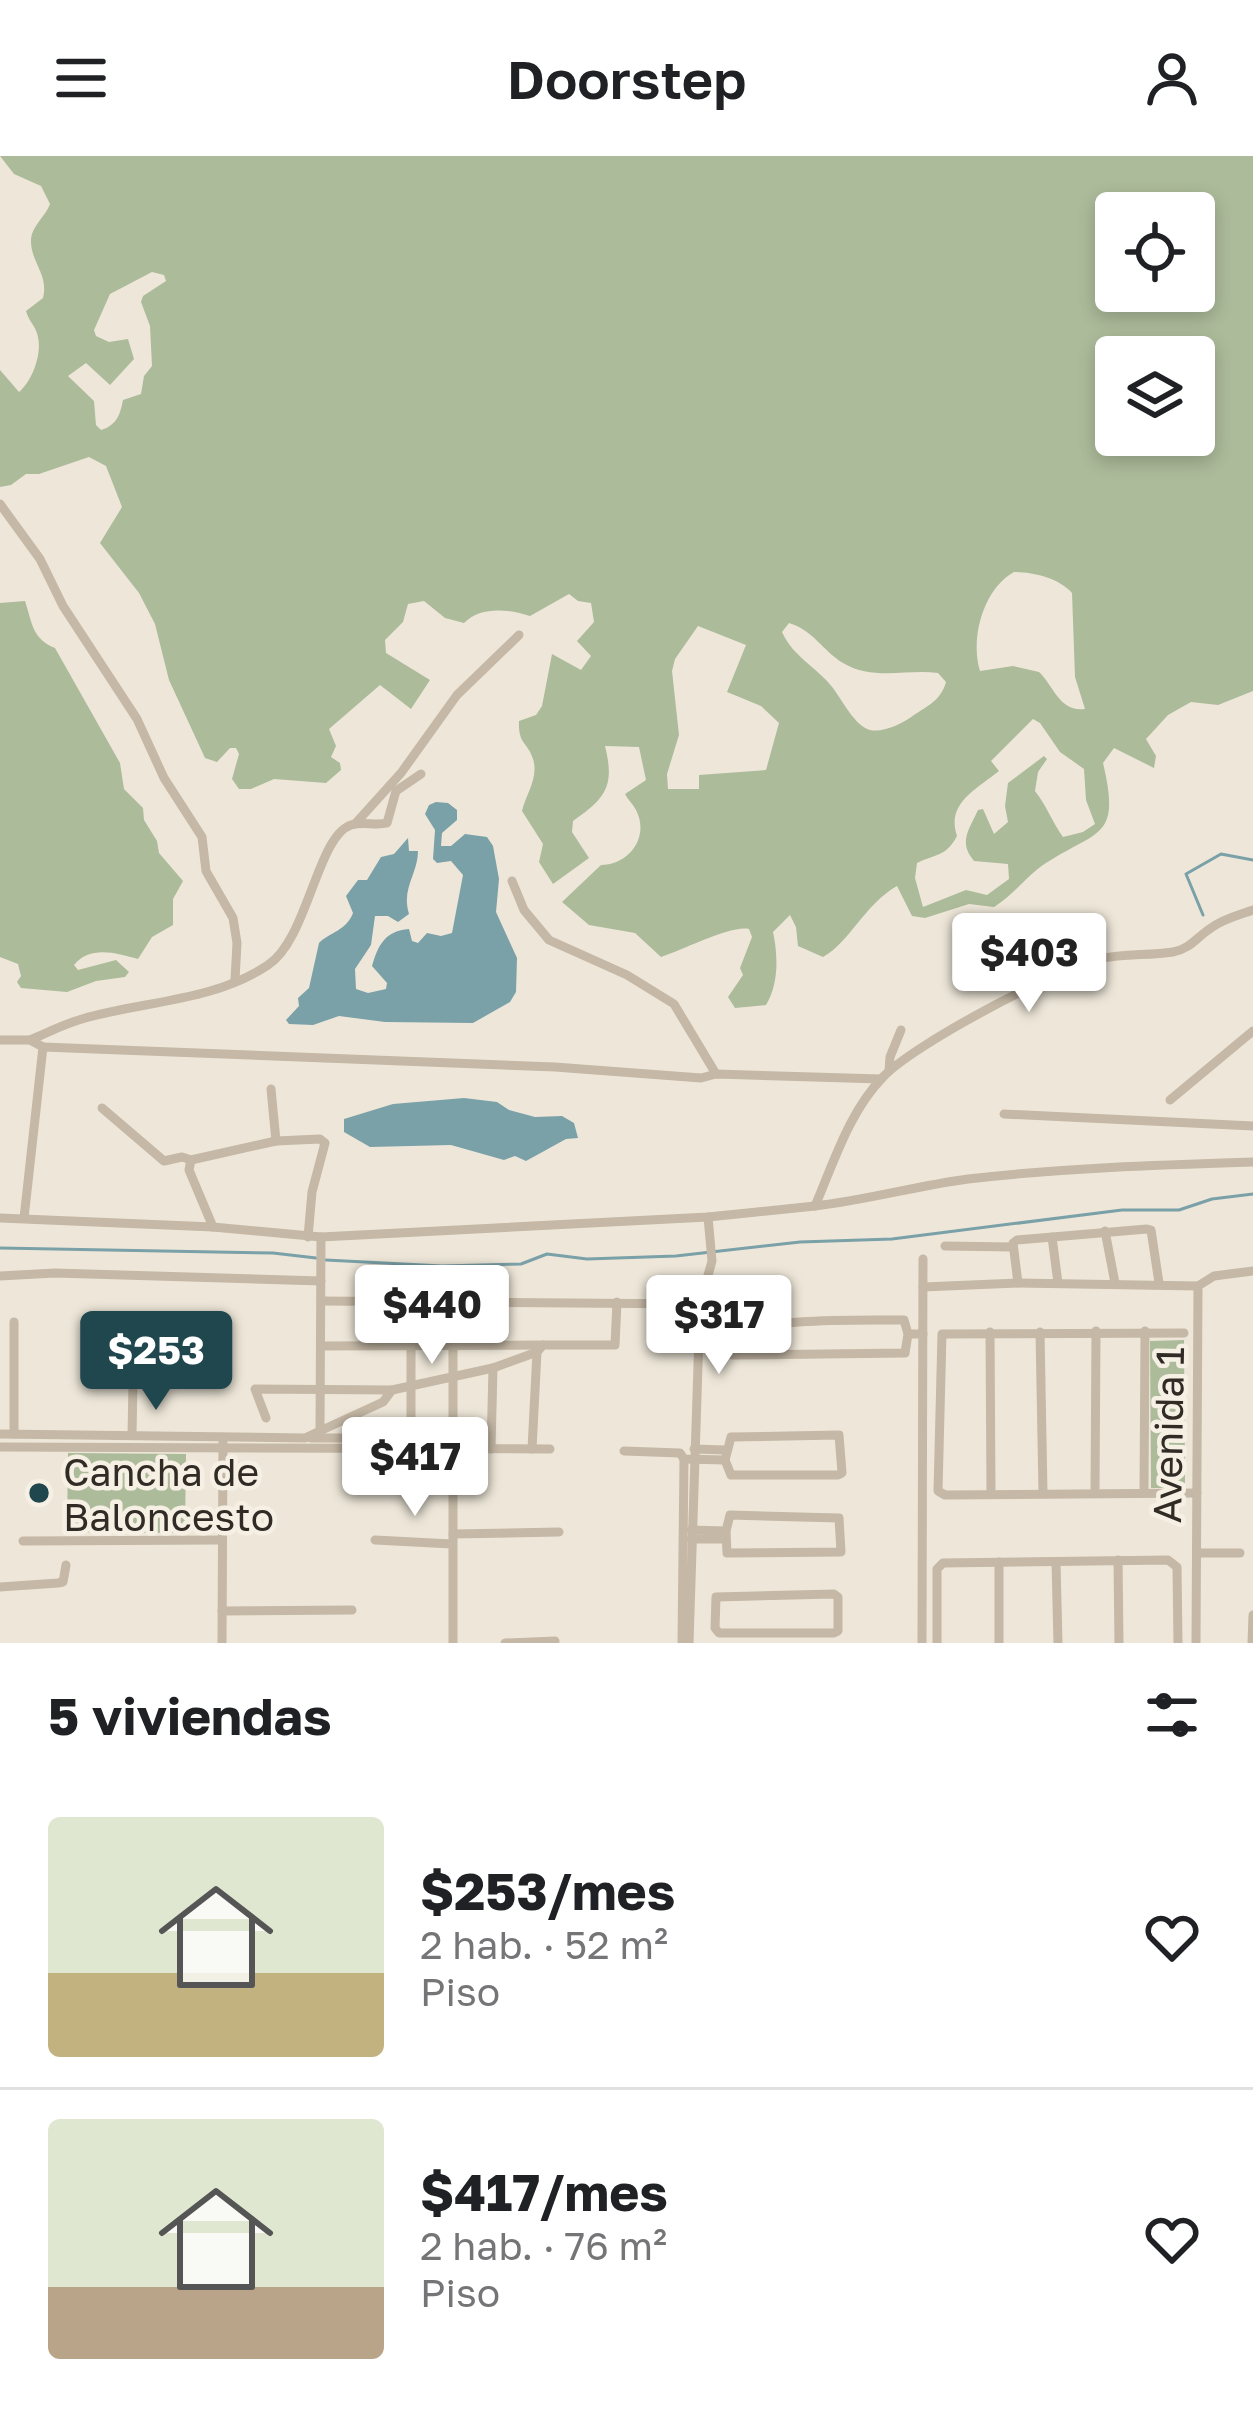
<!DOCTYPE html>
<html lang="es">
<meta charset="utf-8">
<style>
:root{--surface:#fff;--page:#f6f6f6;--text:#202124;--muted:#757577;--line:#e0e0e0;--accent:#20464e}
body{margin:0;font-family:"Golos Text",sans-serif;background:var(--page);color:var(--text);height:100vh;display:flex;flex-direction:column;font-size:45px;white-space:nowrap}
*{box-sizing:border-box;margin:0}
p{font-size:39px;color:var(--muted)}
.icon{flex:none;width:66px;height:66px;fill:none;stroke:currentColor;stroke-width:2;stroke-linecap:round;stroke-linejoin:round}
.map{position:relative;height:1487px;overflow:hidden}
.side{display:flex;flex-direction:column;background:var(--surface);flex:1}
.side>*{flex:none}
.tools{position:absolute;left:1095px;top:36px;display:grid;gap:24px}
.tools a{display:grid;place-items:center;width:120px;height:120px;border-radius:12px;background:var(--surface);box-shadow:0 6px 18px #0003;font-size:60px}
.price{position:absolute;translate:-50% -102px;padding:0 27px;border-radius:12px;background:#fff;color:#222;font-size:39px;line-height:78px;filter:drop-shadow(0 3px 6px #0008)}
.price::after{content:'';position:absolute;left:50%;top:72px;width:36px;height:27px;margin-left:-18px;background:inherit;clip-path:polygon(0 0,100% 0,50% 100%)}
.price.selected{background:var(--accent);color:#fff}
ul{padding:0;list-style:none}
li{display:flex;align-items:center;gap:36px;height:300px;padding:0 48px}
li+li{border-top:3px solid var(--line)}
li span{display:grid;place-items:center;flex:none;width:336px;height:240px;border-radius:12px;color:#555}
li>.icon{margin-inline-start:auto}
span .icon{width:144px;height:144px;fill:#fffc;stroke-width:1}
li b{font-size:51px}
h2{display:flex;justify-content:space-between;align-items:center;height:144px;padding:0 48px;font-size:51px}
header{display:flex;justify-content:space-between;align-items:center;height:156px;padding:0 48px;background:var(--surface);font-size:54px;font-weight:600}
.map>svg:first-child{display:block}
</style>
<header><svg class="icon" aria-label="menu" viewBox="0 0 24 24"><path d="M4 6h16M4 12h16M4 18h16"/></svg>Doorstep<svg class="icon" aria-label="person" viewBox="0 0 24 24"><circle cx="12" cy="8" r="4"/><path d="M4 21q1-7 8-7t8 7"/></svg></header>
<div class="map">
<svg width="1253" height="1487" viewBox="0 0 1253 1487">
<rect width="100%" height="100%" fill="#eee7d9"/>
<g fill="#acbb9a" fill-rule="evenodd">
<path d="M0 0H1253V535L1218 549 1191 546 1168 559 1146 583 1156 600 1154 612 1114 592 1103 607C1121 683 1099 673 1046 707 1027 719 1014 739 994 751L969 748 925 762 912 760 897 730C865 748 849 787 823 801L798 790 796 771 790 759 773 776C778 799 779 828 766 849L735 852 728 841 743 819 740 812 752 781 749 773C731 769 683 794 661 801L635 777 589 769 562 746 601 709C629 709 650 681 636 654 633 648 628 644 625 638L646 624 639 591 605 590C615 630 606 642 573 665L572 676 589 702 553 728 539 706 543 688 522 655C526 638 539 622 533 603 528 586 518 589 519 565L536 559 542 550 552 498 581 514 591 500 577 485 594 466 591 447 578 445 569 438 530 460C509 453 480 450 464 467L445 462 424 445 408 448 403 466 385 484 386 497 430 524 411 553 380 529 329 573 336 590 331 601 340 607 341 614 326 627 274 623 251 633H239L232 623 239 598 236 592H230L217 606 205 602 169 524 155 468 139 437 100 387 122 351 106 310 89 301 39 318H26L11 329 0 331V214L19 236C32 225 42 199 38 181 36 170 29 166 26 155L43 142C49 118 30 106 31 83 32 70 45 61 50 48L41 30 14 18ZM1194 57V135H1116V57ZM152 116 164 119 166 125 143 140 141 146 150 170 152 210 144 220 141 238 123 244C120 259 117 269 101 274L96 269 94 245 68 220 86 207 110 229 134 203 128 183 109 186 96 180 94 174 110 138ZM1194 201V279H1116V201ZM1014 416C1033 416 1059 422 1072 437L1075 521 1085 553C1059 556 1054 530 1039 516L1013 510 980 515C970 483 983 433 1014 416ZM789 467C813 474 823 495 843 507 873 525 906 513 938 517L946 526C941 544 929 549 914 559 903 567 884 577 870 574 855 570 842 544 833 532 816 510 794 502 782 476ZM698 470 746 489 727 536 761 550 779 567 766 614 699 619V633H668L667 618 679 579 672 515 675 503ZM1033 563 1040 567 1060 596 1084 613 1086 644 1095 668 1083 676 1063 681C1052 666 1047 650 1035 635L1038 616 1047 603 1044 600 1008 627 1005 650 1008 666 994 678 983 653 978 654C969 674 958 686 974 705L1008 708 1009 723 987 739 966 734 923 751 915 722 917 707C935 698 946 701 957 680 946 648 975 634 999 615L991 605Z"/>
<path d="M25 445C32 466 32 483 55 492L120 607 124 633 143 652 144 664 157 685 159 697 183 725 173 743V769L152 781 138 803C116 797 90 789 74 809L78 814 116 804 129 816 125 821 96 825 67 836 21 832 17 826 21 820 18 808 0 801V447Z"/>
<path d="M1184 1184 1185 1332H1151L1150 1185Z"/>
<path d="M68 1297 186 1298 185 1377 67 1376Z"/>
</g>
<g fill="#7aa0a8">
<path d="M436 646 448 647 457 654V664L442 677 441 690H451L465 678 487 681 493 690 499 723 496 756 517 802 516 836 510 846 473 867 385 866 339 860 313 869 289 868 286 864 299 850 298 842 309 832 319 787C330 776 346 775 353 757L346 740 358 724H367L381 701 394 698 408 682 409 695H418C418 718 401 732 409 758L398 766 388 760H375L371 789 355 813 356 833 368 837 386 833 387 827 372 810C378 789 385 775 409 773L412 785 418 787 427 777 441 780 452 777 463 719 451 705 437 707 433 703 435 674 425 658 429 649Z"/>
<path d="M464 942 497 946 509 954 535 961 562 960 574 967 578 982 566 983 526 1005 515 1000 504 1004 451 989 370 991 344 976V963L393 948Z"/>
</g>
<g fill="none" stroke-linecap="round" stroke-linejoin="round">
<g stroke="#7aa0a8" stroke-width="3">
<path d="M1203 759 1186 718 1221 698 1253 704"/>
<path d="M0 1092 273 1097 316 1102"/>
<path d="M326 1104 442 1110 521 1108 547 1098 587 1103 676 1100 800 1086 892 1083 1122 1054H1179L1212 1043 1253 1038"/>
</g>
<g stroke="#c5b8a6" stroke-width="9">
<path d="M0 348 40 403 63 450 137 563 164 622 202 681 206 715 233 762 237 787 235 824"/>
<path d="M355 668 401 617 457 539 519 479"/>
<path d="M512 725 524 754 549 784 627 819 674 848 716 918"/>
<path d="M0 884H30L43 891 24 1062"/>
<path d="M30 884C47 877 64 868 82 863 142 845 213 846 268 809 308 783 317 680 351 669 362 665 376 670 387 667L396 635 421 618"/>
<path d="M43 891 555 911 701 922 716 918 881 923"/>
<path d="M889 915 890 901 901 874"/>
<path d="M271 933 276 985"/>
<path d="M1170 944 1253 875"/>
<path d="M102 952 164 1005 182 1001 191 1004"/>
<path d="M1004 958 1253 970"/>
<path d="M815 1050C834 1006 849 956 883 921 914 888 1055 814 1100 803 1124 797 1148 800 1173 796 1190 793 1197 781 1211 772 1223 763 1239 759 1253 754"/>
<path d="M0 1062 213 1071 321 1081 708 1061 815 1050C867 1044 916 1030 968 1023 1063 1012 1158 1009 1253 1006"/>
<path d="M213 1071 189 1014 191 1004 276 985 320 983 325 987 312 1036 308 1081"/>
<path d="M1105 1075 1115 1127"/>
<path d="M321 1081 320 1275 383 1246 392 1234"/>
<path d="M1052 1081 1058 1127"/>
<path d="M945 1090 1013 1091"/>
<path d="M0 1120 55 1117 321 1125"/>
<path d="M1018 1127 1013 1087 1017 1084 1147 1073 1151 1074 1159 1127"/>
<path d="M923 1131 1018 1127 1198 1130"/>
<path d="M321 1145 700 1148 712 1105 708 1061"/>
<path d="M14 1166V1278"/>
<path d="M990 1176 991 1337"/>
<path d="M1040 1176 1043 1337"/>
<path d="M1184 1177 942 1178 938 1335 945 1339 1197 1337"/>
<path d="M908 1178 905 1197 732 1199 721 1190 722 1183C756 1161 861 1164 904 1164L908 1178H923"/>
<path d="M411 1188V1281"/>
<path d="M321 1190 543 1189"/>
<path d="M266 1262 255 1233 392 1234 493 1212 537 1196"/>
<path d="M0 1278 305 1282 320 1275"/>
<path d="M132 1279 134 1174"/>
<path d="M839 1279 842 1317 838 1319H731L725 1304 731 1281Z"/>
<path d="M311 1282H453"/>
<path d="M0 1291 550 1293"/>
<path d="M491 1293 493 1212"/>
<path d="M532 1293 537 1196 543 1189H615L617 1146"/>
<path d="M694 1293 725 1294"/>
<path d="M624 1295 680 1297 684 1303 725 1304"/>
<path d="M1095 1337 1096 1175"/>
<path d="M1144 1337 1145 1175"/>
<path d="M730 1359 839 1362 841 1396 727 1397 726 1375Z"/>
<path d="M691 1374 726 1375"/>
<path d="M453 1378 559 1376"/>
<path d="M691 1383H725"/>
<path d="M375 1384 452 1388"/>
<path d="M23 1385 221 1384"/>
<path d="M1197 1397H1240"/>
<path d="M1118 1404 1119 1487"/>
<path d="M999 1406V1487"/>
<path d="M1056 1406 1058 1487"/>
<path d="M0 1431 58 1427 63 1426 66 1409"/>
<path d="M834 1438 838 1441V1475L834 1477H719L715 1472 716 1441Z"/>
<path d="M222 1455 352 1454"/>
<path d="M222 1487 223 1286"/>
<path d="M453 1487V1131"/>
<path d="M505 1487 555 1485"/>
<path d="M682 1487 684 1303"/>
<path d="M689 1487 700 1148"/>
<path d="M922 1487 923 1103"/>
<path d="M937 1487V1413L943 1407 1168 1404 1177 1411 1178 1487"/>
<path d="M1196 1487 1198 1130 1214 1120 1253 1115"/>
<path d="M1252 1487 1253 1459"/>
</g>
</g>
<circle fill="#20464e" stroke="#f6f0e4" stroke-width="4.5" cx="39" cy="1337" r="12"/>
<g text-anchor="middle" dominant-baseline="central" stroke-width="9" stroke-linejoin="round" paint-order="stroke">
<g font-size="39" fill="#312b26" stroke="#f6f0e4">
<text transform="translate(1168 1279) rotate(-89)">Avenida 1</text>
</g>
<g font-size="39" fill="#312b26" stroke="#f6f0e4" text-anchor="start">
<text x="63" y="1315">Cancha de<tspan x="63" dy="45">Baloncesto</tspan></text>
</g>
</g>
</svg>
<div class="tools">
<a><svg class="icon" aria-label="locate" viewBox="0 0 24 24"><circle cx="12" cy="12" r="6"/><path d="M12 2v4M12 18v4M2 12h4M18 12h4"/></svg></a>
<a><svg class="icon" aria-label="layers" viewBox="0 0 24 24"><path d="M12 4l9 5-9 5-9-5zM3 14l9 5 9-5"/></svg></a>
</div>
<b class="price" style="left:1029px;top:859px">$403</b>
<b class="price" style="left:432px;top:1211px">$440</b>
<b class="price" style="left:719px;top:1221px">$317</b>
<b class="price selected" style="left:156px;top:1257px">$253</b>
<b class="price" style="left:415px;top:1363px">$417</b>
</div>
<section class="side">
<h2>5 viviendas<svg class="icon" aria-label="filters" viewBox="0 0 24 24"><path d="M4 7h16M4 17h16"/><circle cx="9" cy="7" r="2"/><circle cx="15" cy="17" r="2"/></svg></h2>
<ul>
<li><span style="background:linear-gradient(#dfe7d0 65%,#c2b280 0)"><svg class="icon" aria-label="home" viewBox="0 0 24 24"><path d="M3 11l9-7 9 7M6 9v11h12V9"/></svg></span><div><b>$253/mes</b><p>2 hab. · 52 m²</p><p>Piso</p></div><svg class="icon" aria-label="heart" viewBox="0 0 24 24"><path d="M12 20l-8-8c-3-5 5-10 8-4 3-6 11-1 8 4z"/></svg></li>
<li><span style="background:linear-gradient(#dfe7d0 70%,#b9a48a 0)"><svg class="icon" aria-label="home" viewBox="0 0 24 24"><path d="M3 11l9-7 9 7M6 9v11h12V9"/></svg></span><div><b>$417/mes</b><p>2 hab. · 76 m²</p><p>Piso</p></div><svg class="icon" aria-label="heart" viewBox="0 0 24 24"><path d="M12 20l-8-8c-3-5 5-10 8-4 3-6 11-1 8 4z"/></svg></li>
</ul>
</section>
